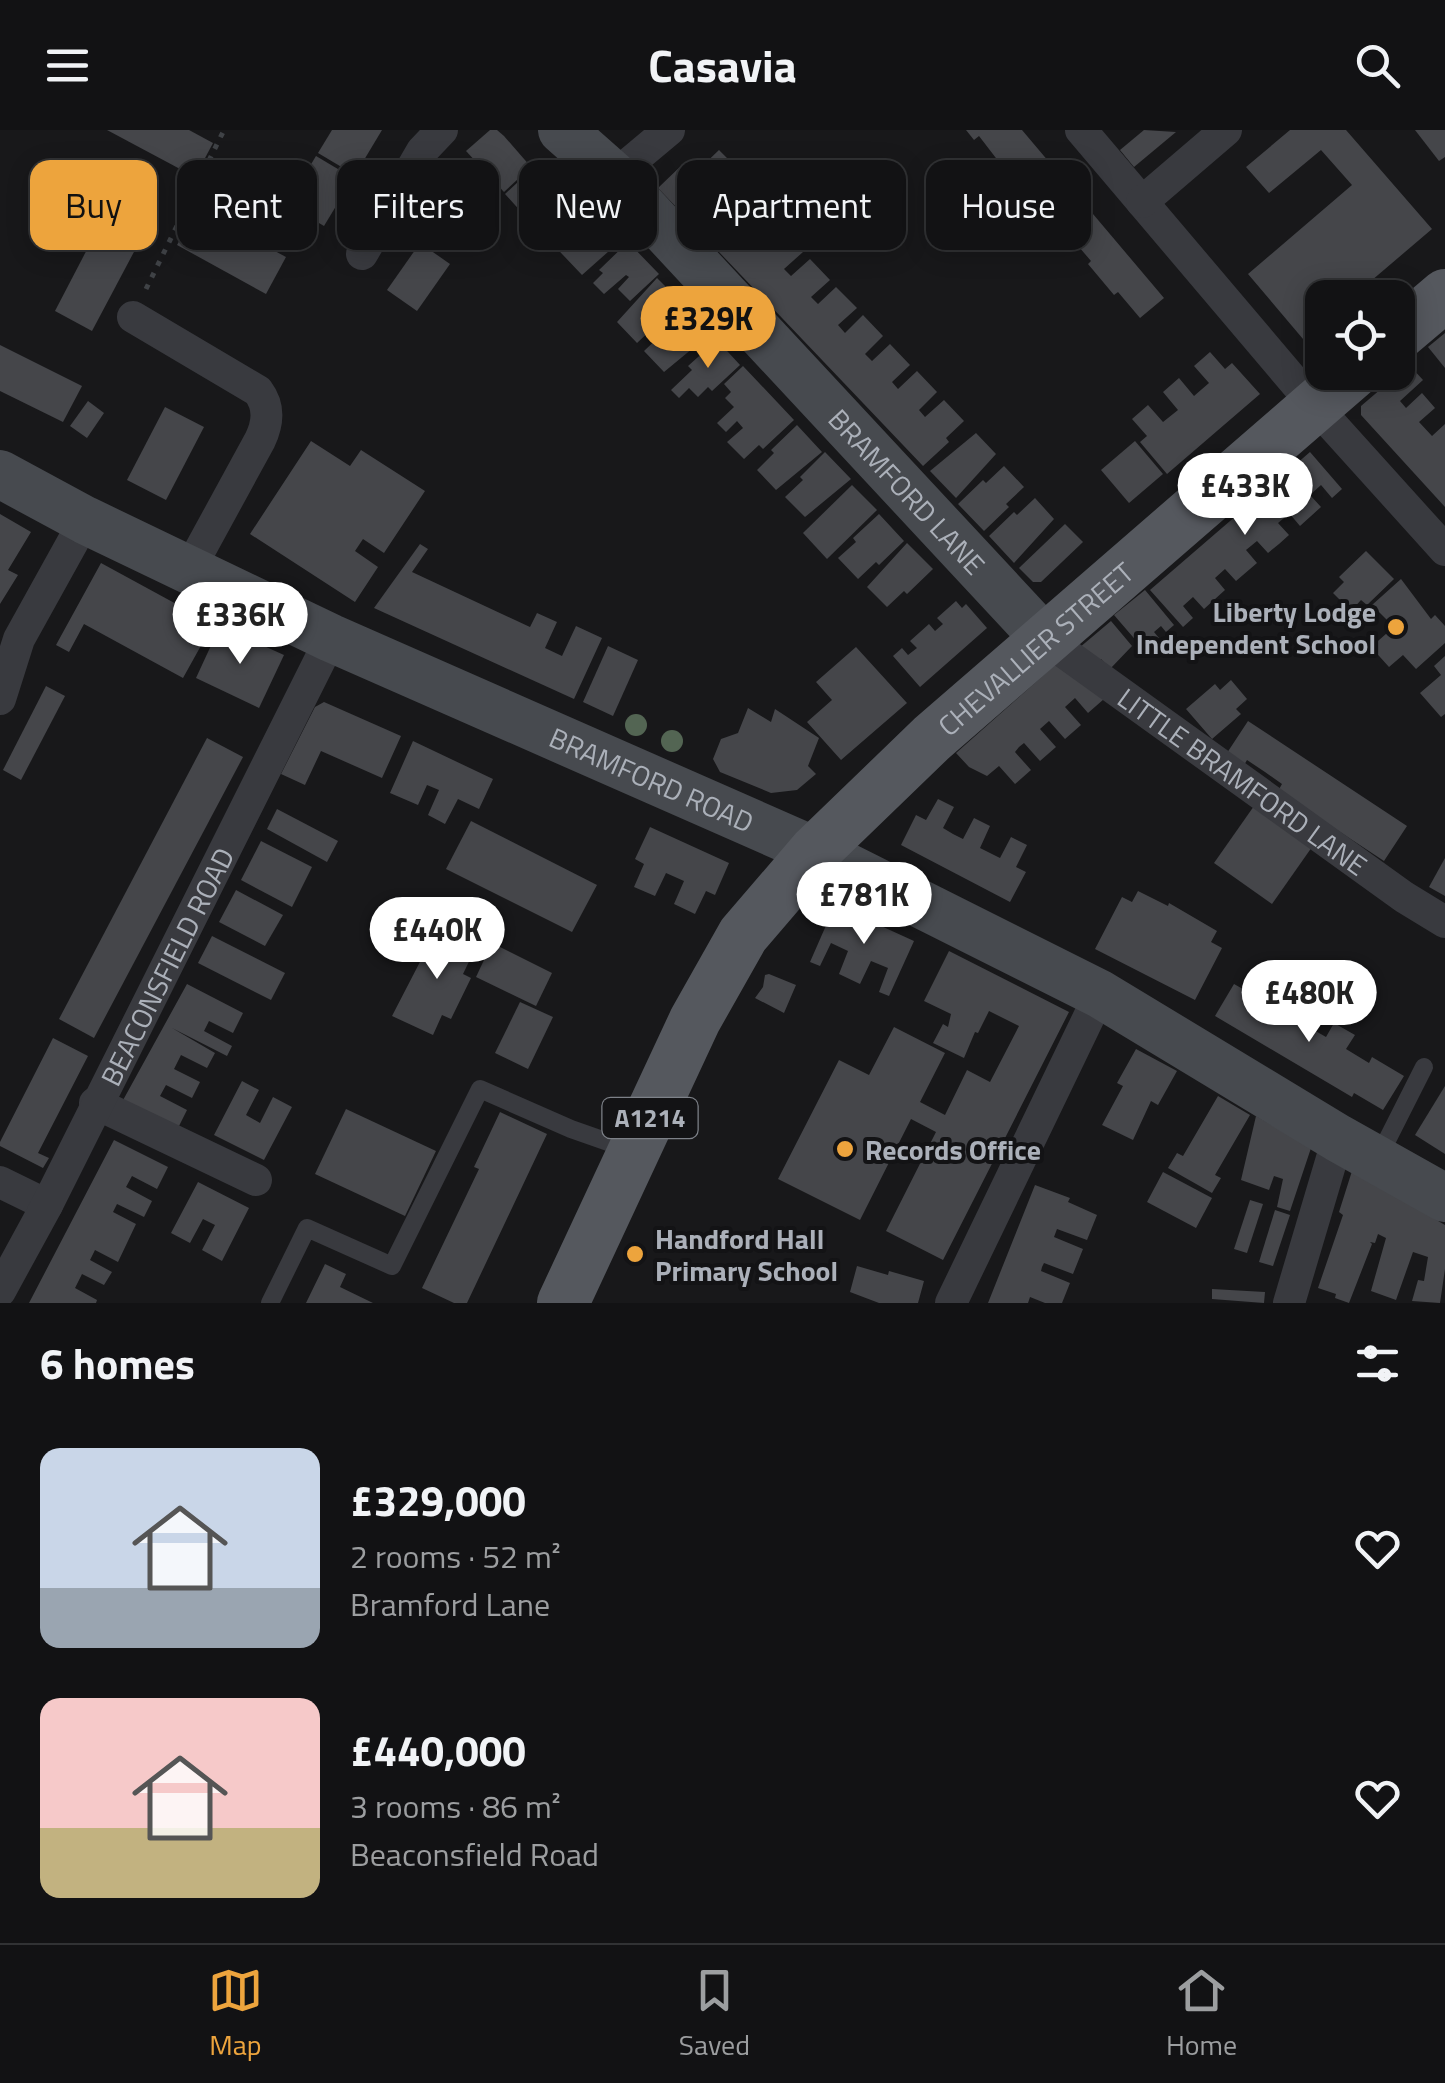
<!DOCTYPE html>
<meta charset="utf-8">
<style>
:root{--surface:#121214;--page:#1b1b1d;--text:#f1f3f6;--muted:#9c9ea0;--line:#313234;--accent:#eda43d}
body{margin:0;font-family:"Titillium Web",sans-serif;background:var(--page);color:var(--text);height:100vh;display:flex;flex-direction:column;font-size:38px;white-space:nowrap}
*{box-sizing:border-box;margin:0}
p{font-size:32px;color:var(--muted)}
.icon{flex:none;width:55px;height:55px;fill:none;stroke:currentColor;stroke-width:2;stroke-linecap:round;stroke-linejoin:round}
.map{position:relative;height:1173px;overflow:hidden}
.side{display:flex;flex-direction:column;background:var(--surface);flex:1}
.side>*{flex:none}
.banner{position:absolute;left:30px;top:30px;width:1385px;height:90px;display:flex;gap:20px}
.fabs{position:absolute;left:1305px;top:150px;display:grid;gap:20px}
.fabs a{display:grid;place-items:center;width:110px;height:110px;border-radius:20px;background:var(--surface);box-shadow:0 5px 25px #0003,0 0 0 2px var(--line);font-size:50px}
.price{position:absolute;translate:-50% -85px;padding:0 22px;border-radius:35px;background:#fff;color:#222;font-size:32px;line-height:65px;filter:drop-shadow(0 2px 5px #0008)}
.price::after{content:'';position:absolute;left:50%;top:60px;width:30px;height:22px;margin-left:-15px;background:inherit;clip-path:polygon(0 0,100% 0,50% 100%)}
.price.on{background:var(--accent);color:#111}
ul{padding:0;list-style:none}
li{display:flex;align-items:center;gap:30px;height:250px;padding:0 40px}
li span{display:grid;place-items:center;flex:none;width:280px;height:200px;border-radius:20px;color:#555}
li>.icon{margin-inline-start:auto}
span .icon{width:120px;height:120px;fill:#fffc;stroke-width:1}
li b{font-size:42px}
h2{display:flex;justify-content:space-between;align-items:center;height:120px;padding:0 40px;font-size:42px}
.chip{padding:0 35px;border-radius:20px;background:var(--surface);box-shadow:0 5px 25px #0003,0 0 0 2px var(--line);font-size:35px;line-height:90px}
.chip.on{background:var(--accent);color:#111}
header{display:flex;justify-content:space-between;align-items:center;height:130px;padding:0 40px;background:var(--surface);font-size:45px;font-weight:700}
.tabs{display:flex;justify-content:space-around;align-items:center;height:140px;border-top:2px solid var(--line);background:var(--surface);font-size:28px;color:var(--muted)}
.tabs a{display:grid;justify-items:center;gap:5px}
.tabs .on{color:var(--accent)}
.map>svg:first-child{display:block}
</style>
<header><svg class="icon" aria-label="menu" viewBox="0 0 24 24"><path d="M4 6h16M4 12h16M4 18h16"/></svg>Casavia<svg class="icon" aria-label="search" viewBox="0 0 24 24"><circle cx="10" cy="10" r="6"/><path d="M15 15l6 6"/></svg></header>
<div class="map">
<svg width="1445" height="1173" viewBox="0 0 1445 1173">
<rect width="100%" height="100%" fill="#18181a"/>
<g fill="#45464a">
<path d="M107 0H189L213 13 195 47Z"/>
<path d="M332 0H382L355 45 318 23Z"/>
<path d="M490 0H497L504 6 531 37 504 62 466 21Z"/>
<path d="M966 0H1022L1164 168 1140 188 1118 162 1114 165 1088 134 1091 131 1079 117 1076 119 1035 72 1022 62 979 6 974 10Z"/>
<path d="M1144 0 1176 2 1134 37 1120 20Z"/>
<path d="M1290 0H1346L1432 99 1351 168H1322V192L1303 209 1248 144 1352 55 1321 20 1269 63 1246 37Z"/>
<path d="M1415 0H1445V27L1439 31Z"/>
<path d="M719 20 732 33 707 57 737 90 756 72 776 93 758 111 764 118 783 100 803 122 784 139 791 146 810 129 830 150 811 167 818 174 836 157 857 178 838 195 845 203 863 185 883 206 865 224 872 231 890 214 910 235 892 252 898 259 917 241 937 262 919 280 925 287 944 270 964 291 946 308 949 312 923 336 658 58 684 33 694 44Z"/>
<path d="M316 26 353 48 324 96 287 74Z"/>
<path d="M532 39 609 121 582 145 544 105 557 91 542 105 505 64Z"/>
<path d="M197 79 286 127 266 164 177 115Z"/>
<path d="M106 83 144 103 92 201 55 181Z"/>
<path d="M628 112 659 144 630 171 618 159 629 147 626 145 604 164 593 153 603 143 599 140Z"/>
<path d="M420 113 450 134 417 181 387 160Z"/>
<path d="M657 148 683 174 658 199 655 196 637 213 617 192Z"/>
<path d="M684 177 710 204 664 242 644 221 662 204 659 201Z"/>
<path d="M1445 203V238L1428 217Z"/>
<path d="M717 210 740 235 712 261 708 257 698 267 689 258 679 268 671 260 692 240 688 236Z"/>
<path d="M0 215 82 256 63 292 0 261Z"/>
<path d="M1210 222 1225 239 1232 233 1260 264 1167 344 1140 312 1147 306 1132 289 1148 275 1163 292 1178 280 1163 262 1179 248 1194 266 1209 253 1194 236Z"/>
<path d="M743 236 794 290 763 319 759 315 744 329 727 312 743 298 737 291 726 302 717 293 734 277 725 268 731 262 724 254Z"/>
<path d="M1412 238 1423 250 1400 271 1406 278 1422 263 1435 278 1419 292 1432 306 1445 294V377L1361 285V276L1402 241 1405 245Z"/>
<path d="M88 271 104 283 87 308 70 296Z"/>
<path d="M165 277 204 297 166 370 127 350Z"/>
<path d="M797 295 822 322 776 360 757 340 774 323 771 320Z"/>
<path d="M976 303 996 324 956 368 930 341Z"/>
<path d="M311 311 350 336 361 320 425 361 384 423 363 409 355 421 378 437 355 472 250 404Z"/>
<path d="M1135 311 1163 344 1129 373 1101 340Z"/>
<path d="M825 322 851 349 805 387 785 367 803 350 800 347Z"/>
<path d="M1310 322 1342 359 1332 368 1321 355 1310 365 1321 377 1300 396 1289 383 1284 388 1278 393 1289 405 1279 414 1268 423 1257 411 1246 420 1257 433 1236 451 1225 439 1215 448 1225 460 1204 479 1193 467 1183 476 1193 488 1183 497 1150 460Z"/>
<path d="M1004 336 1024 357 1006 374 1009 377 984 401 958 374 983 350 986 353Z"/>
<path d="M852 355 877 380 827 429 803 403Z"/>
<path d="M1035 368 1054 389 1014 433 989 406 1014 382 1017 385Z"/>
<path d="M0 384 31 402 8 440 18 445 0 474Z"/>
<path d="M879 384 904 411 879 435 876 432 858 449 838 428 856 412 853 408Z"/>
<path d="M1065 394 1083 412 1041 452H1033L1019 438Z"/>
<path d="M907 413 933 439 907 464 904 461 887 477 867 457Z"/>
<path d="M420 414 428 419 412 442 530 497 537 483 557 492 545 518 562 526 576 496 602 508 574 569 374 478Z"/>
<path d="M1366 421 1394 449 1367 475 1361 470 1351 481 1333 463 1344 452 1339 447Z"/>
<path d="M101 433 213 494 183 548 84 494 69 522 56 515Z"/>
<path d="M1401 449 1431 489 1435 485 1445 496V513L1416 539 1403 525 1389 537 1371 517 1394 497 1372 475Z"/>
<path d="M1145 460 1174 495 1166 502 1161 496 1154 502 1159 508 1148 516 1143 510 1139 514 1114 485Z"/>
<path d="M956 471 962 478 966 474 987 498 920 557 893 526 902 518 908 525 917 518 910 511 929 494 935 501 943 494 937 488Z"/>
<path d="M1111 491 1132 516 1110 539 1101 529 1093 535 1079 518Z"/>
<path d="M220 496 284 525 259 578 196 548Z"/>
<path d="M608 516 638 530 613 586 583 572Z"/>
<path d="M856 517 907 573 841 630 807 592 832 570 816 552Z"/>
<path d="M1445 526V584L1441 587 1420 563 1441 545 1434 536Z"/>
<path d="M1055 535 1104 569 1088 583 1075 568 1065 577 1081 595 1065 609 1049 591 1040 599 1056 617 1040 631 1024 613 1019 617 1015 622 1031 640 1015 654 999 636 987 646 969 637 956 623Z"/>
<path d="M1231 550 1247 569 1236 579 1241 584 1212 609 1186 579 1215 554 1220 560Z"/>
<path d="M46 556 65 566 21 650 3 640Z"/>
<path d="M324 572 401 606 382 648 321 621 305 655 281 644 315 577Z"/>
<path d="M748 578 771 592 775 579 819 608 808 636 816 644 797 660 771 663 720 642 713 629 721 609 738 603Z"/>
<path d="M1248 591 1407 696 1384 731 1278 661 1282 654 1265 642 1247 630 1243 637 1225 626Z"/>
<path d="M207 608 243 627 94 908 59 889Z"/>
<path d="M413 611 493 649 479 679 458 669 445 694 428 685 439 660 427 655 418 675 390 663Z"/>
<path d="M938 669 954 677 943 698 953 704 963 709 974 688 990 696 980 718 1000 728 1011 707 1027 715 1016 737 1026 742 1010 772 901 715 916 685 926 690Z"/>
<path d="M1254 676 1312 717 1272 774 1214 733Z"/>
<path d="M277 679 338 711 327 732 267 699Z"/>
<path d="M471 691 597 755 572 802 446 739Z"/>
<path d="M650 697 729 733 715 765 706 761 695 784 674 774 684 751 666 743 655 766 634 757 644 734 635 729Z"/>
<path d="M261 711 312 737 292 777 241 750Z"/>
<path d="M1445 728V766L1429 757Z"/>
<path d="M236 760 283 785 265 816 219 792Z"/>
<path d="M1138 761 1168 776 1169 773 1217 801 1211 812 1222 818 1195 870 1095 819 1122 767 1132 772Z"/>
<path d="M835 775 914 811 889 866 879 862 888 838 871 831 860 854 839 844 848 821 831 813 820 836 810 832Z"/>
<path d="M438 797 477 815 463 844 471 848 451 889 442 885 433 905 392 886Z"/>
<path d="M212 806 285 843 271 870 198 833Z"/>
<path d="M492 813 552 843 536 876 476 847Z"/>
<path d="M949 821 1069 882 943 1130 886 1101 936 1002 911 989 860 1090 778 1049 839 930 869 945 894 897 945 923 920 972 945 985 967 940 990 952 1019 896 989 881 978 903 975 902 964 928 933 913 943 894 948 897 951 884 924 871Z"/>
<path d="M769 844 796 855 784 883 755 868 763 857 765 845Z"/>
<path d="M187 854 243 883 233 903 209 891 204 901 232 916 227 926 172 898 215 923 207 938 181 925 174 939 200 952 192 968 166 955 160 966 187 980 177 1000 122 972Z"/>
<path d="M1234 854 1259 868 1267 854 1288 865 1279 880 1326 907 1334 893 1355 905 1346 919 1369 933 1372 927 1404 946 1383 980 1354 963 1352 967 1215 886Z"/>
<path d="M520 872 553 887 528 939 495 923Z"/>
<path d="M53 908 88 926 38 1023 49 1028 43 1038 0 1016V1012Z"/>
<path d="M1136 919 1177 941 1158 975 1151 971 1133 1010 1102 995 1123 956 1117 953Z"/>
<path d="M242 951 259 960 246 985 260 993 273 967 292 977 264 1030 214 1005Z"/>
<path d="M1445 956V1024L1415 1005Z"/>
<path d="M1218 966 1250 985 1215 1045 1221 1048 1212 1063 1168 1038 1177 1023 1183 1026Z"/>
<path d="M346 979 436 1021 405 1086 315 1044Z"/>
<path d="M500 982 547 1004 467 1173H454L422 1158 479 1039 474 1037Z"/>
<path d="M1256 986 1311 1018 1290 1081 1277 1077 1283 1049 1274 1046 1269 1060 1241 1050Z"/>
<path d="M114 1010 168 1037 157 1059 132 1046 126 1057 152 1071 144 1087 117 1074 113 1082 136 1094 118 1132 95 1120 90 1130 112 1142 104 1155 82 1144 75 1158 97 1170 96 1173H29Z"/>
<path d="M1352 1041 1445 1095V1139L1440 1173 1412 1171 1418 1150 1424 1151 1428 1127 1413 1122 1396 1170 1371 1161 1386 1108 1378 1104 1375 1113 1370 1112 1372 1114 1349 1173 1335 1168 1336 1164 1318 1158 1343 1085 1339 1082Z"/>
<path d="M1163 1042 1212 1068 1196 1098 1147 1072Z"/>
<path d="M198 1052 249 1078 222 1131 202 1120 215 1095 203 1089 190 1113 171 1103Z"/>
<path d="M1035 1055 1070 1068 1068 1072 1097 1085 1087 1110 1057 1099 1054 1107 1083 1119 1073 1144 1044 1133 1042 1137 1041 1141 1070 1153 1062 1173H1045L1030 1167 1028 1173H988Z"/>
<path d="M1250 1070 1263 1074 1247 1123 1234 1119Z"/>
<path d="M1275 1080 1290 1085 1273 1136 1259 1132Z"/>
<path d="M325 1134 346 1144 340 1157 373 1173H306Z"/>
<path d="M857 1136 888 1145 889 1141 924 1151 918 1173H879L850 1162Z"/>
<path d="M1212 1159 1265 1162 1264 1173 1212 1169Z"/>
</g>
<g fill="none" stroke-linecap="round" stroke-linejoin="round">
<path stroke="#3f4246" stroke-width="5" stroke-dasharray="5 8" stroke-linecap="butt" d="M146 159 224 0"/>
<g stroke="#393a3f" stroke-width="18">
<path d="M1377 1030 1424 937"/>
<path d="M270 1173 307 1098 392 1136 480 959 571 999 628 1019"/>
</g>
<g stroke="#393a3f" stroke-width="32">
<path d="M1081 0 1315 276 1445 420"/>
<path d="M614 46 669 0"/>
<path d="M1142 72 1226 0"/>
<path d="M362 124 422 21 442 0"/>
<path d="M133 187 258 261C270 277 268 293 260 310L189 440"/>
<path id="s1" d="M1044 508 1404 767 1445 792"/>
<path d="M0 569 19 509 85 390"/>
<path d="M95 973 256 1050"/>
<path d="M0 1052 47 1075"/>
<path id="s2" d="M0 1161 47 1075 331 508"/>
<path d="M951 1173 1100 864"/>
<path d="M1289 1173 1338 1008"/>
</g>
<g stroke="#474a4f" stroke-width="48">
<path id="s3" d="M562 0 614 46 1044 508"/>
<path id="s4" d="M0 344 85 390 331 508 815 721 1100 864 1338 1008 1445 1068"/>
</g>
<g stroke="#55585e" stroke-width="52">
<path d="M1398 205 1445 165"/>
<path id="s5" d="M563 1173 695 890 743 805 815 721 932 608 1354 242"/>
</g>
</g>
<g fill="#536553">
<circle cx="636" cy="595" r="11"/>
<circle cx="672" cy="611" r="11"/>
</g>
<g fill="#eda43d" stroke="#131315" stroke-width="4">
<circle cx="1396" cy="497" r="10"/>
<circle cx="845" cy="1019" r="10"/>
<circle cx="635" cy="1124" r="10"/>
</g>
<g text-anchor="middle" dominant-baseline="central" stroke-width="8" stroke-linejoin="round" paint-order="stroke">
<rect fill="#131315" stroke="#7d8188" stroke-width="2.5" x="602.5" y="968" width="95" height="40" rx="8"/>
<g font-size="25" font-weight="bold" fill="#abb0b9">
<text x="650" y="988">A1214</text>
</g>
<g font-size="28" fill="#abb0b9" stroke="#131315">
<text stroke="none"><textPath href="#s3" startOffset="500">BRAMFORD LANE</textPath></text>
<text stroke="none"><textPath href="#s5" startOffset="820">CHEVALLIER STREET</textPath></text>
<text stroke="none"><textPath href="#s4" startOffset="720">BRAMFORD ROAD</textPath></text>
<text stroke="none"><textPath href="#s1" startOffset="245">LITTLE BRAMFORD LANE</textPath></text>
<text stroke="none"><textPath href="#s2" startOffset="365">BEACONSFIELD ROAD</textPath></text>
</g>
<g font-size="28" font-weight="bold" fill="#abb0b9" stroke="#131315" text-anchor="start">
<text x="1376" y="481" text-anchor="end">Liberty Lodge<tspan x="1376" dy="32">Independent School</tspan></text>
<text x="865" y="1019">Records Office</text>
<text x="655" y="1108">Handford Hall<tspan x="655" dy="32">Primary School</tspan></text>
</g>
</g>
</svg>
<div class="fabs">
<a><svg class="icon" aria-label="locate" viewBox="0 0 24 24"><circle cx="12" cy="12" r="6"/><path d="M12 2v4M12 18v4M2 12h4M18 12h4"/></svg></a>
</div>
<b class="price on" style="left:708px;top:241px">£329K</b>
<b class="price" style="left:1245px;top:408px">£433K</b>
<b class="price" style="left:240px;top:537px">£336K</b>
<b class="price" style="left:864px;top:817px">£781K</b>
<b class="price" style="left:437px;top:852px">£440K</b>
<b class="price" style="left:1309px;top:915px">£480K</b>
<div class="banner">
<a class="chip on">Buy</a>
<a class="chip">Rent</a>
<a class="chip">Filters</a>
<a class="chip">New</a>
<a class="chip">Apartment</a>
<a class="chip">House</a>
</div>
</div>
<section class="side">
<h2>6 homes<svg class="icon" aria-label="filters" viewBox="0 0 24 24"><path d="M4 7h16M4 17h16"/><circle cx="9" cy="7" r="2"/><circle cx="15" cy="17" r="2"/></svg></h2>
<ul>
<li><span style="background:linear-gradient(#c9d6e8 70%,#9aa5b1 0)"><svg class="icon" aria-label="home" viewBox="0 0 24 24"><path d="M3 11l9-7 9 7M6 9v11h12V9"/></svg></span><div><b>£329,000</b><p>2 rooms · 52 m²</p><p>Bramford Lane</p></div><svg class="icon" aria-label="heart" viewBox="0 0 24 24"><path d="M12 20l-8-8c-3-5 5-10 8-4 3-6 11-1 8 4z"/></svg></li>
<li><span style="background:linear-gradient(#f6c9c9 65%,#c2b280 0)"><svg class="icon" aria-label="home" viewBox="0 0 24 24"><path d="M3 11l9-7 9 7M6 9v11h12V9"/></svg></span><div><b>£440,000</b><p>3 rooms · 86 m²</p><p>Beaconsfield Road</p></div><svg class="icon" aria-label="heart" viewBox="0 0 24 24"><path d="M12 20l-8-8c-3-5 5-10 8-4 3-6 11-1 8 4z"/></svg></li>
</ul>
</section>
<nav class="tabs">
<a class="on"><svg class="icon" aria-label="map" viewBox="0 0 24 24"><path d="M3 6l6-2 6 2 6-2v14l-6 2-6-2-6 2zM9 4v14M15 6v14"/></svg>Map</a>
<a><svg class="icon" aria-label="saved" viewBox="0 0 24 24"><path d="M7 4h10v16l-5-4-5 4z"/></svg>Saved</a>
<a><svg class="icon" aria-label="home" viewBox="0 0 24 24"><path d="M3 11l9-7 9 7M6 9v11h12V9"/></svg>Home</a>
</nav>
